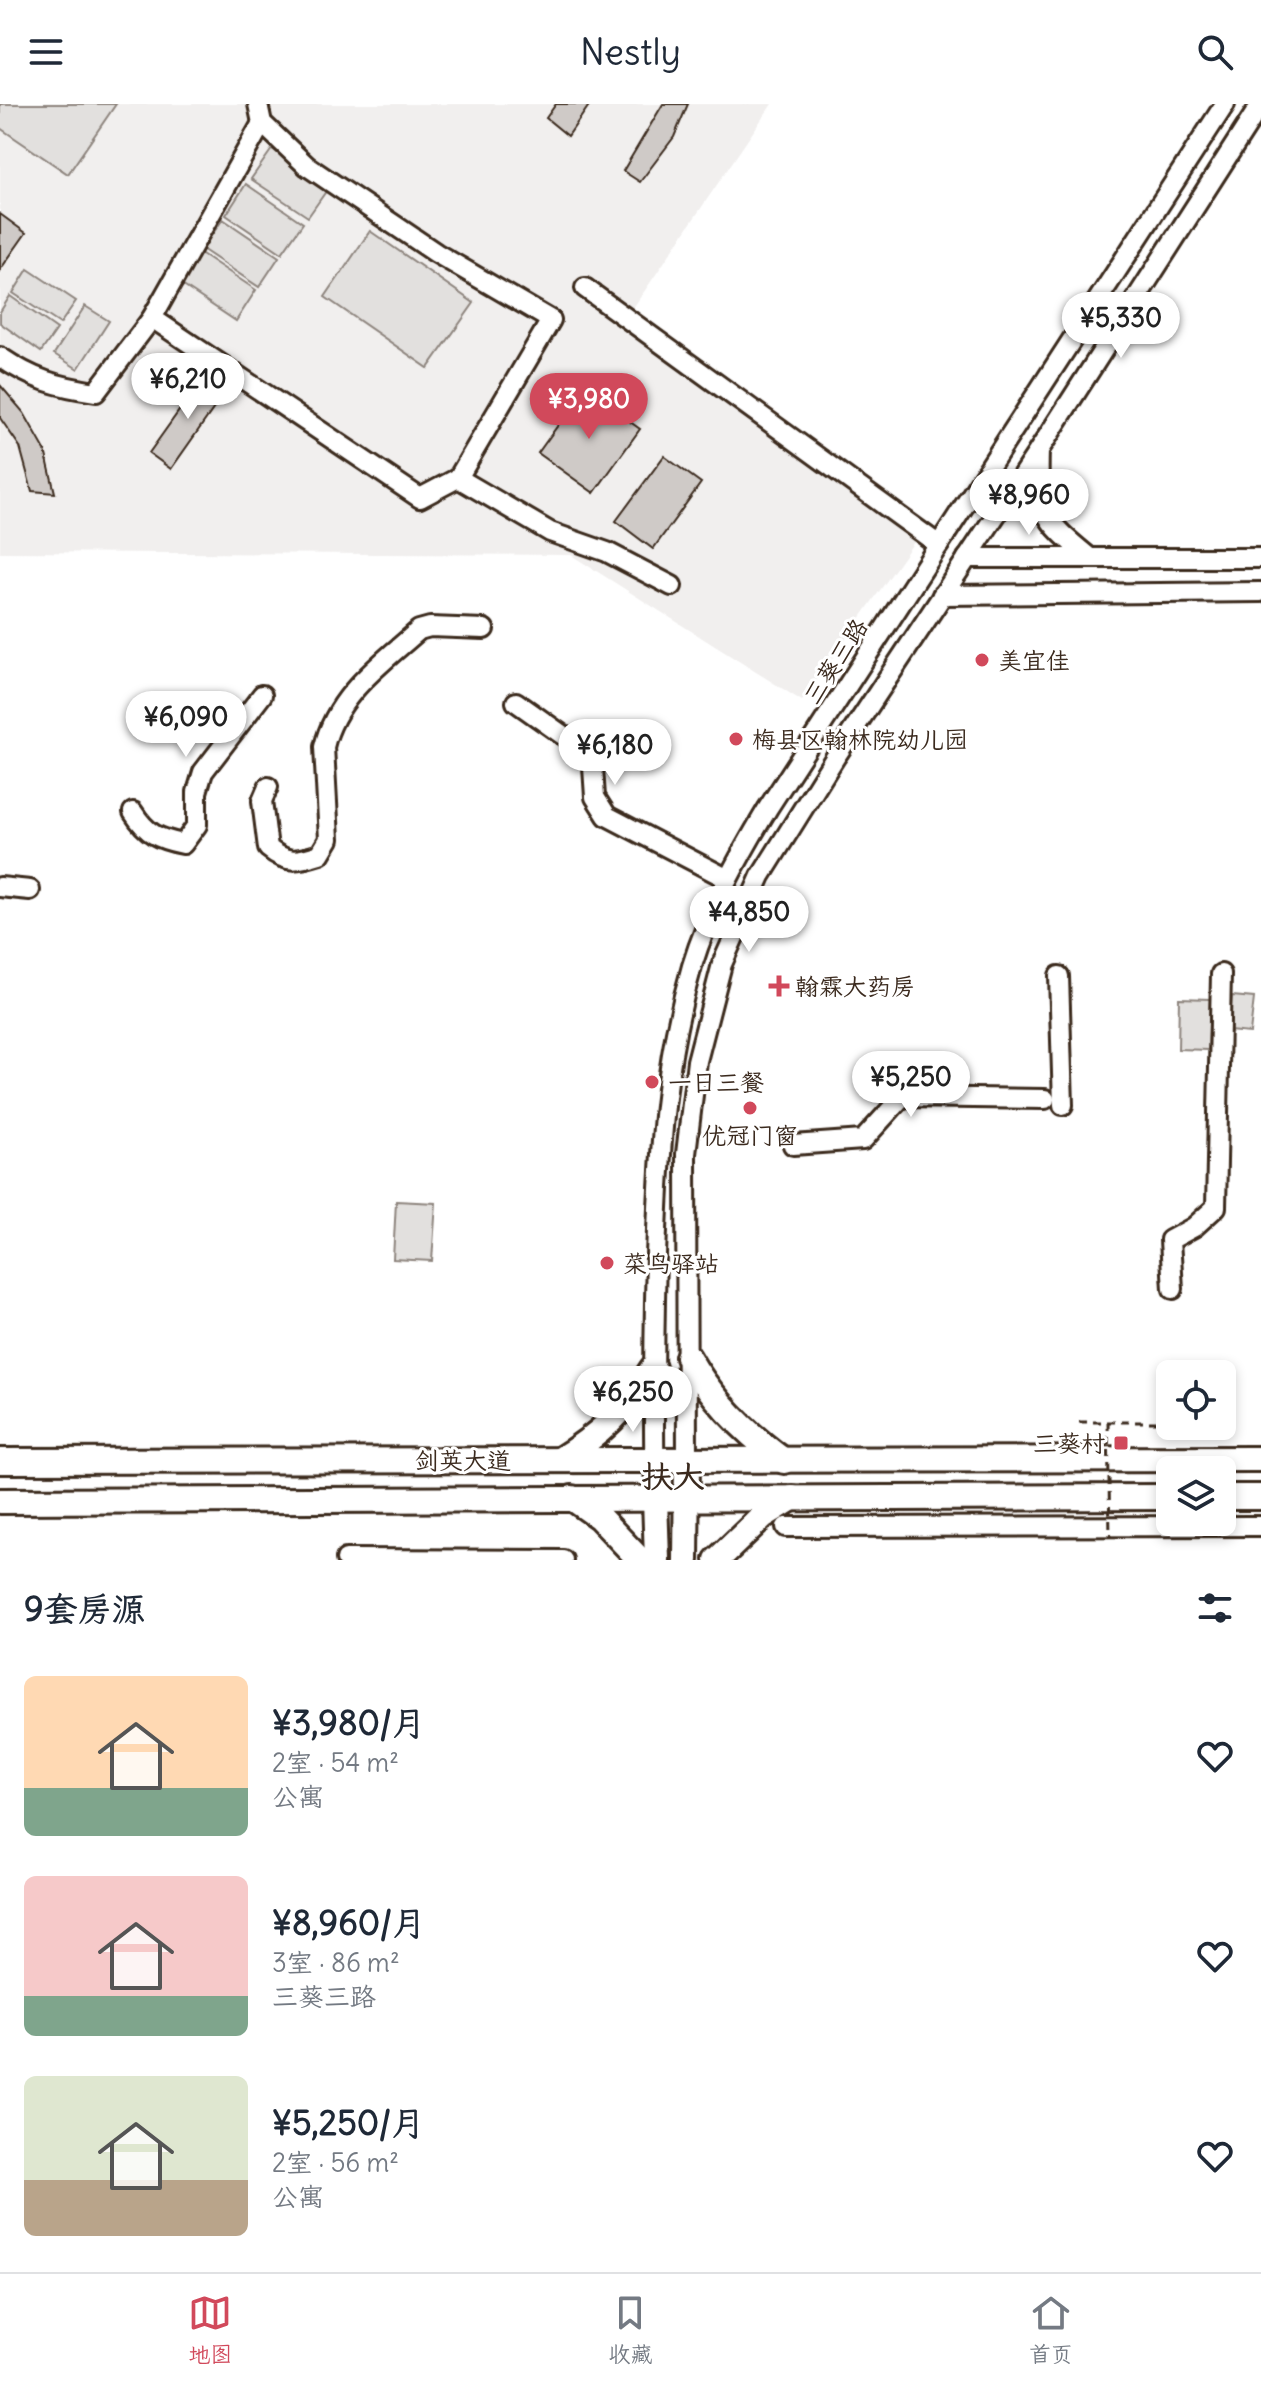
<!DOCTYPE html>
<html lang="zh">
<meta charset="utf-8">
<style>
:root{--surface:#fff;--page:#f2f2f3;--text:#1f2937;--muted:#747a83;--line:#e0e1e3;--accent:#d1495b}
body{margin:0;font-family:Delius,"LXGW WenKai TC",sans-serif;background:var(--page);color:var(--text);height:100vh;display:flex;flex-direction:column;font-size:30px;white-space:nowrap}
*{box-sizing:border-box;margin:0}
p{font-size:26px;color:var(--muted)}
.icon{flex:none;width:44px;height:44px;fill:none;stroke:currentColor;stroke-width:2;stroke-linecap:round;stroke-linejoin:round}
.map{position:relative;height:1456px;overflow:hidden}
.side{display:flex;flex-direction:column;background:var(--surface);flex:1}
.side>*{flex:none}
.buttons{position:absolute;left:1156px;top:1256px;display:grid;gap:16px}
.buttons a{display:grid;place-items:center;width:80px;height:80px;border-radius:12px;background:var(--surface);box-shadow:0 4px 12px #0003;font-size:40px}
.price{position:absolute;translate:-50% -68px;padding:0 18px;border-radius:28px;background:#fff;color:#222;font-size:26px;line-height:52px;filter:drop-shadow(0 2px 4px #0008)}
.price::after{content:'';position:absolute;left:50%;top:48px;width:24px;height:18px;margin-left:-12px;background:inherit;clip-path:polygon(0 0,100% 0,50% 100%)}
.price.on{background:var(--accent);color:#fff}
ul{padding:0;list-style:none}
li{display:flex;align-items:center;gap:24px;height:200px;padding:0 24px}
li span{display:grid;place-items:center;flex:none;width:224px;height:160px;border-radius:12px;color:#555}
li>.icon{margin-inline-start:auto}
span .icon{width:96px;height:96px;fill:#fffc;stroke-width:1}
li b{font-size:34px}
h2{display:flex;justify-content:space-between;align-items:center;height:96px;padding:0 24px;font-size:34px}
header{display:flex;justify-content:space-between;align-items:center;height:104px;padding:0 24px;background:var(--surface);font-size:36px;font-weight:600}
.dock{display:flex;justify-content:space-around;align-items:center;height:112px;border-top:2px solid var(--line);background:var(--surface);font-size:22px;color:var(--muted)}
.dock a{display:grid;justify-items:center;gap:4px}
.dock .on{color:var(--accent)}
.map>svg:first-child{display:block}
</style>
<header><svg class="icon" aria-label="menu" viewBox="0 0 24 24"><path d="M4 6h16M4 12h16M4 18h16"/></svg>Nestly<svg class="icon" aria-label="search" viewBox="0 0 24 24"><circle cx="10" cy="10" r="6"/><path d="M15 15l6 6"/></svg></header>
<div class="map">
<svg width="1261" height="1456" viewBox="0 0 1261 1456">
<rect width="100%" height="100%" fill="#fff"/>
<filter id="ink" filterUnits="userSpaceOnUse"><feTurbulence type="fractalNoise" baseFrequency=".0125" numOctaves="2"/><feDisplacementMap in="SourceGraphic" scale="16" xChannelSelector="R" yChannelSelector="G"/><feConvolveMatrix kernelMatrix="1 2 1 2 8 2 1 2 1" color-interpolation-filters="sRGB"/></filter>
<g filter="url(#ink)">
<path fill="#f1efee" d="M0 0H772L633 204 926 421 802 597 571 451 0 448Z"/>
<g fill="#e2e0de" stroke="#8e857e" stroke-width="2">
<path d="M0 0H116L68 70 0 24Z"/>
<path d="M272 45 329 83 308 113 251 75Z"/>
<path d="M246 80 303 119 282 149 226 111Z"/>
<path d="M223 115 279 153 259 183 202 145Z"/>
<path d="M370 127 474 199 428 264 325 193Z"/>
<path d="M199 148 256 186 236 217 179 179Z"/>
<path d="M28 165 76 197 60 220 13 189Z"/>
<path d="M10 192 57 225 41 248 0 219V208Z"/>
<path d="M85 202 109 217 78 265 54 250Z"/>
<path d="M1232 892 1254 894 1250 929 1229 927Z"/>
<path d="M1179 894 1210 895 1208 946 1178 945Z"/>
<path d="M396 1097 436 1099 432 1157 393 1155Z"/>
</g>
<g fill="#cfcac7" stroke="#3b2a1e" stroke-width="2">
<path d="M556 0H590L568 32 546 14Z"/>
<path d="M663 0H688L674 33 640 78 623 67Z"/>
<path d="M0 110 26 129 0 166Z"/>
<path d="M206 269 228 284 171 365 149 349Z"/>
<path d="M0 281 24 309 45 346 55 389 32 387 20 343 0 314Z"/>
<path d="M584 285 640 325 594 389 538 349Z"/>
<path d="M664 352 701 379 653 445 616 417Z"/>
</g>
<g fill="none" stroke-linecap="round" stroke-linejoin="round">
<g stroke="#3b2a1e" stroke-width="24">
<g id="minor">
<path d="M585 184 939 441"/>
<path d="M152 214 420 394 458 374 551 216 436 149 307 62 262 19 258 0"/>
<path d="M0 253C34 276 56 282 96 288L152 214 262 19"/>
<path d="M1039 346C1037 408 1042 415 1090 454"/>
<path d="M458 374 550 428 607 448 672 482"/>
<path d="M967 454H1261"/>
<path d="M942 491 1261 488"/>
<path d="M516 598 588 649 593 663 595 693 607 712 726 774"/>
<path d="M268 683 262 697 268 744C287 760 298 757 320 750L329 735 324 643C336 591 381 560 419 526L430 523 484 525"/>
<path d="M133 708C147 730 158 735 183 740L197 721V688L203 668 262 591"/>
<path d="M0 783 30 786"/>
<path d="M1059 872 1063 1001"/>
<path d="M793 1041 863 1036 902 993 1045 995"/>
<path d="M1173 1185 1170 1136 1194 1123 1216 1103 1221 870"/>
<path d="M687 1356 686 1050 697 957 722 860 761 772 836 652 1039 346 1261 0"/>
<path d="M655 1394C653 1313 654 1232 656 1151 660 1049 663 961 692 862 709 806 738 754 768 704L1225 0"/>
<path d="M786 1423 1261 1422"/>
<path d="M346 1455 563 1456"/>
</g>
</g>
<g stroke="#3b2a1e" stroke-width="30">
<g id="major">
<path d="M688 1253C712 1296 744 1328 784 1357"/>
<path d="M559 1356C599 1332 628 1304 653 1264"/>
<path d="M0 1357 1261 1355"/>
<path d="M1222 1393H1261"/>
<path d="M572 1394 599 1413 640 1456"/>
<path d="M655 1394 657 1456"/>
<path d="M0 1397 1170 1393"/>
<path d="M686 1456 687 1356"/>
<path d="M717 1456 763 1412 792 1394"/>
</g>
</g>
<path stroke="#3b2a1e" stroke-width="3" stroke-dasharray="8 6" stroke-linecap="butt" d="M1079 1318H1158"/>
<use href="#minor" stroke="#fff" stroke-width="18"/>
<use href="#major" stroke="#fff" stroke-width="24"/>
<path stroke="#3b2a1e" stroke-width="3" stroke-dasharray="8 6" stroke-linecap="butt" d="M1108 1318 1110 1433"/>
</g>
</g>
<g fill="#d1495b" stroke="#fff" stroke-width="3">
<circle cx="982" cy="556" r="8"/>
<circle cx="736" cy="635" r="8"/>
<path d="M775 870h8v8h8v8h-8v8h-8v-8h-8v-8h8z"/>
<circle cx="652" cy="978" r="8"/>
<circle cx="750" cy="1004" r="8"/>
<circle cx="607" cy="1159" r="8"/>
<rect x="1113" y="1331" width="16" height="16" rx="4"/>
</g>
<g text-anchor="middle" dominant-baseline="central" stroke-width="6" stroke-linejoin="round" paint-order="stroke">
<g font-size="24" fill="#3b2a1e" stroke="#fff" text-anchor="start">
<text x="998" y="556">美宜佳</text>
<text x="752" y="635">梅县区翰林院幼儿园</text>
<text x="795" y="882">翰霖大药房</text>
<text x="668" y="978">一日三餐</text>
<text x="750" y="1031" text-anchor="middle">优冠门窗</text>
<text x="623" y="1159">菜鸟驿站</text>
<text x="1105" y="1339" text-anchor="end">三葵村</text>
</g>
<g font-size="24" fill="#3b2a1e" stroke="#fff">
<text transform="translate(835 557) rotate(-57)">三葵三路</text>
<text x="463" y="1356">剑英大道</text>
</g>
<g font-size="32" font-weight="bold" fill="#3b2a1e" stroke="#fff">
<text x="673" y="1372">扶大</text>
</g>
</g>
</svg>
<div class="buttons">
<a><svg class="icon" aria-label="locate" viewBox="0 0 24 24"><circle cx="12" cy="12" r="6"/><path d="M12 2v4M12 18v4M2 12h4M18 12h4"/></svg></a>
<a><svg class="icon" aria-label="layers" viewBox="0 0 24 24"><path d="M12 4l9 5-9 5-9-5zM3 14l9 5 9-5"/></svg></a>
</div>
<b class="price" style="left:1121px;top:256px">¥5,330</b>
<b class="price" style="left:188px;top:317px">¥6,210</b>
<b class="price on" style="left:589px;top:337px">¥3,980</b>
<b class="price" style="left:1029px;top:433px">¥8,960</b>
<b class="price" style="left:186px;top:655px">¥6,090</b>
<b class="price" style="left:615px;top:683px">¥6,180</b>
<b class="price" style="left:749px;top:850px">¥4,850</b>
<b class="price" style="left:911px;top:1015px">¥5,250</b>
<b class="price" style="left:633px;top:1330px">¥6,250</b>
</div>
<section class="side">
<h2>9套房源<svg class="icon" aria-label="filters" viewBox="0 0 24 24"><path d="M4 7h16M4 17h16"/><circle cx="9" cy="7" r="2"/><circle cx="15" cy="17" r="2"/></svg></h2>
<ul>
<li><span style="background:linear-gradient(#ffd9b3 70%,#7fa58c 0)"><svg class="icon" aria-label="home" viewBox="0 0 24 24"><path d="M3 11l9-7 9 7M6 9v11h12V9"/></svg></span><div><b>¥3,980/月</b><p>2室 · 54 m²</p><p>公寓</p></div><svg class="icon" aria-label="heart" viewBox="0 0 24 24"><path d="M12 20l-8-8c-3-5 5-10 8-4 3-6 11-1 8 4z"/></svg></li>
<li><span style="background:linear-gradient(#f6c9c9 75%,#7fa58c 0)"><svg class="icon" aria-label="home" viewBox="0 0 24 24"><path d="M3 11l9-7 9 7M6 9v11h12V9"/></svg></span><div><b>¥8,960/月</b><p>3室 · 86 m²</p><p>三葵三路</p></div><svg class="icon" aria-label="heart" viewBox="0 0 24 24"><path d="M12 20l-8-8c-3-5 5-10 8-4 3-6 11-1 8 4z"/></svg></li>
<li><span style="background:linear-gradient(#dfe7d0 65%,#b9a48a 0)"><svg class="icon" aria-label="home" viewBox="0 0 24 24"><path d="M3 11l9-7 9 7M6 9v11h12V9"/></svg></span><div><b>¥5,250/月</b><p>2室 · 56 m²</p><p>公寓</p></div><svg class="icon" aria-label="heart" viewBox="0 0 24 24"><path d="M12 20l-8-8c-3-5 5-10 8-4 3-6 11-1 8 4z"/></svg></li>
</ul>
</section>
<nav class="dock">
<a class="on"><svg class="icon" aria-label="map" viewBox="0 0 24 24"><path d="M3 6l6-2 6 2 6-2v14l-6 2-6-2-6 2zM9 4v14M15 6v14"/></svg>地图</a>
<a><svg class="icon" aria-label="saved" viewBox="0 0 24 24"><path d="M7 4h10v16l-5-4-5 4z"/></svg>收藏</a>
<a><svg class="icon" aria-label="home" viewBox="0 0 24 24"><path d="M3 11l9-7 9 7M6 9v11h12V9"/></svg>首页</a>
</nav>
